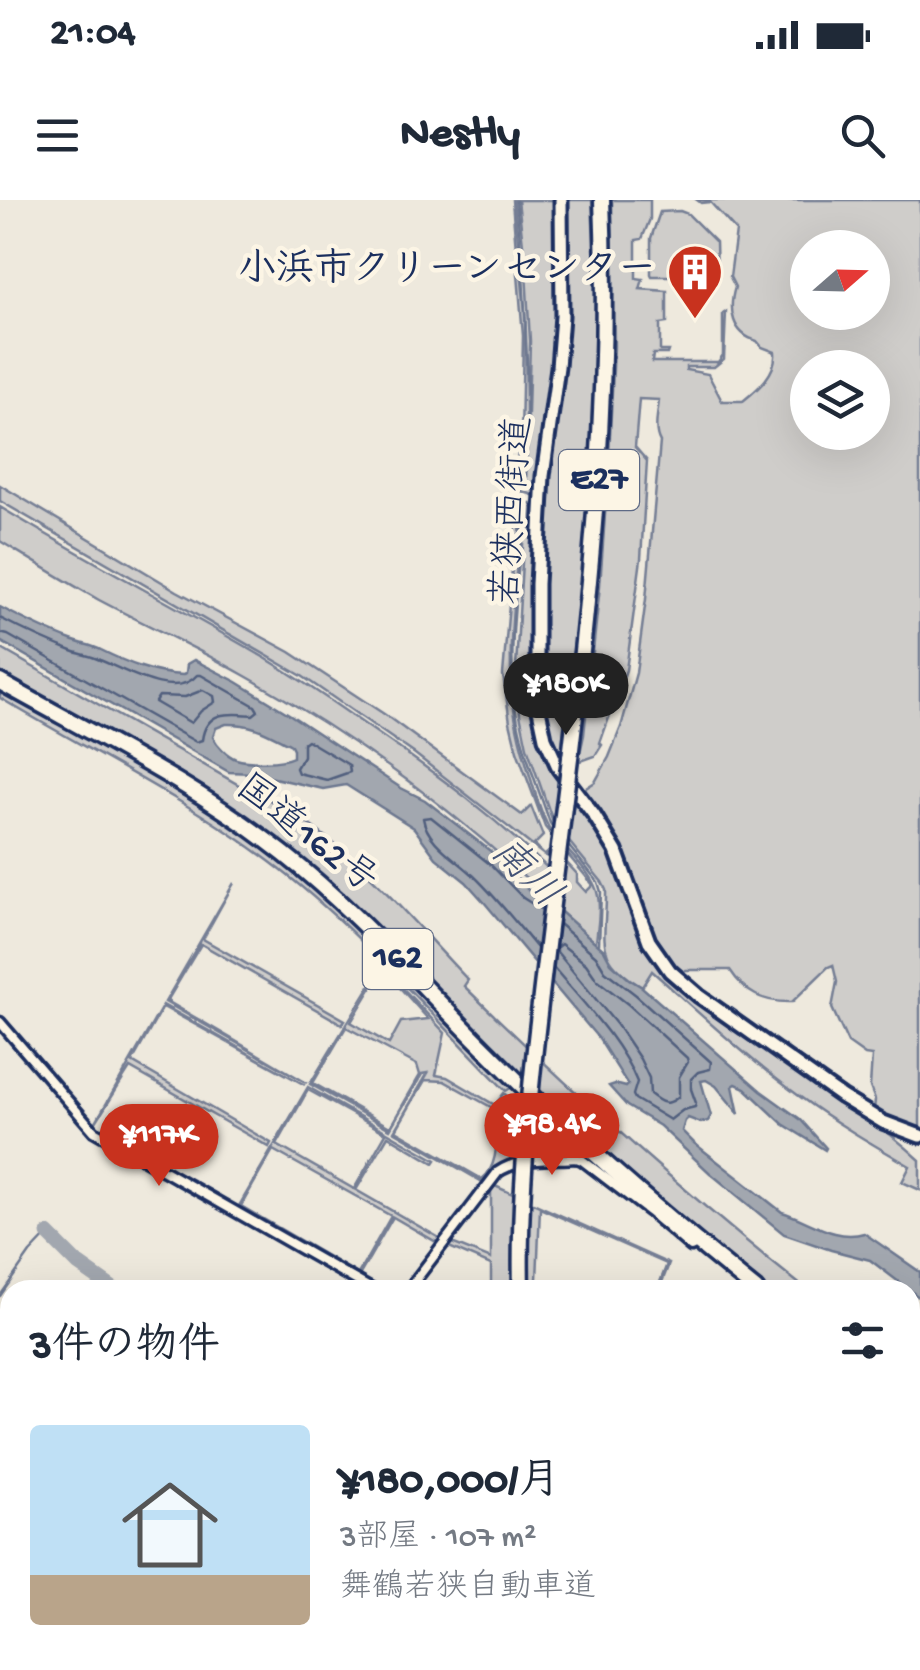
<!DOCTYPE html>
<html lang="ja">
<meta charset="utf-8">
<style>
:root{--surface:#fff;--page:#f6f6f7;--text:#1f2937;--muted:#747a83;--line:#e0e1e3;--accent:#c8321e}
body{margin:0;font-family:"Gochi Hand","Klee One",sans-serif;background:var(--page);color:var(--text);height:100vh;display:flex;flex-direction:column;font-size:38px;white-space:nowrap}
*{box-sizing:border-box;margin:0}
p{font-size:32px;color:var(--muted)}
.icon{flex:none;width:55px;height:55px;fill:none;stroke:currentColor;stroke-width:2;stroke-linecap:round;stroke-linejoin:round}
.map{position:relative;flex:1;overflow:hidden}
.sheet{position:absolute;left:0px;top:1080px;width:920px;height:390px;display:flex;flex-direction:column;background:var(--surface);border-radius:30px 30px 0 0;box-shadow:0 10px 40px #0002}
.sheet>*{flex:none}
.needle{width:65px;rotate:70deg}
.controls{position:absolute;left:790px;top:30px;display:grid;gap:20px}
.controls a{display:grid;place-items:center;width:100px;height:100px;border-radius:50%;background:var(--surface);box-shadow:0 10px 40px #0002;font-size:50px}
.price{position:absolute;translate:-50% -85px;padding:0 22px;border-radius:35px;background:var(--accent);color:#fff;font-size:32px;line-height:65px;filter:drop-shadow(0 2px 5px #0008)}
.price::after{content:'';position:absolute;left:50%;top:60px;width:30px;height:22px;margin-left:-15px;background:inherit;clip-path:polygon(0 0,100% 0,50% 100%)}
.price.current{background:#222;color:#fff}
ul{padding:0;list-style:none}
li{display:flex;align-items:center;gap:30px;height:250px;padding:0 30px}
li+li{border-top:2px solid var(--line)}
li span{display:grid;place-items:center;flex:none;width:280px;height:200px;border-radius:10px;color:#555}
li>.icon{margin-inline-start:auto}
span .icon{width:120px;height:120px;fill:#fffc;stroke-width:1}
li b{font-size:42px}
h2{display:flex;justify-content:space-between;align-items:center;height:120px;padding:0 30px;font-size:42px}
.status{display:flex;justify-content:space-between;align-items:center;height:70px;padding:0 50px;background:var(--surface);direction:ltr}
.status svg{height:28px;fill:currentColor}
header{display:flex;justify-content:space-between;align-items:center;height:130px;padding:0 30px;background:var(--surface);font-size:45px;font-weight:700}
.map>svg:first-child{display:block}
</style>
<div class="status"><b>21:04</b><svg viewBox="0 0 49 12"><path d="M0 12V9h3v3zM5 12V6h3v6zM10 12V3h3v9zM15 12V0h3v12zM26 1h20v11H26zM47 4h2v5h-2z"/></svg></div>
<header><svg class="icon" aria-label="menu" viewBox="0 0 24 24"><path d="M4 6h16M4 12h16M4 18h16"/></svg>Nestly<svg class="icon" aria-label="search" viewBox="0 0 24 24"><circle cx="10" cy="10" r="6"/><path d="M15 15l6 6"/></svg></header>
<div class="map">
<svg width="920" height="1470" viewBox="0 0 920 1470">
<rect width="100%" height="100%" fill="#eee9dd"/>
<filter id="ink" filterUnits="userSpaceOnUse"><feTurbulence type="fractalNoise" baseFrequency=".01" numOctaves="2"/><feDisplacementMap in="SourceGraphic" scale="20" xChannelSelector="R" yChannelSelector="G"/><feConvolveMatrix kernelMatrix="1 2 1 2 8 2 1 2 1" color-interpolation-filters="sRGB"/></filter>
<g filter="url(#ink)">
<g fill="#cfcdca" stroke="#757e94" stroke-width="2.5" fill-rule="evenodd">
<path d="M512 0H514L525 111 526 213 524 284 526 285 530 141 526 72 518 0H556L558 87 555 142 537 291 533 295 521 291 514 276 521 238 523 136Z"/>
<path d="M566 0H592L596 90 594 201 581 385 562 545 564 546 563 560 560 559 550 535 542 499V381L549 276 567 119Z"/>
<path d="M612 0H650V19L642 39 636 40V78L643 79 640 89 667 91V123L660 124V151H668L667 154H653L652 162H718L723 155V114L726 112 724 159 714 167H686V170L708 174 722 201H743C758 189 777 173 775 152L762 147 757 141C732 134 728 110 735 87L730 77 736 31 710 2 701 3 697 0H920V931L893 921 874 910 875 900 870 887 872 856 865 855 848 843 832 808 837 782 833 765 828 767 792 802C763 803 745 793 730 770H686L681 773 679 771 654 737 621 650 581 591 595 582 609 557 621 527 636 473 646 399 660 242C653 230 658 213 659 200L639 199 635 247 647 261 641 359 626 470 600 543 602 545 595 556 578 562 584 535 600 386 609 258 614 146ZM808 48H872V112H808ZM808 168H872V232H808Z"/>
<path d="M680 11 688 14 716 42 717 74 715 77 696 76 695 65H684L683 76H652L651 74V38L659 15 660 12Z"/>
<path d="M0 285 177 391 290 452 384 514 522 615 531 606 543 636 534 645 544 655 415 554 302 476 0 301Z"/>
<path d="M521 302 530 303 535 311 531 485 535 527 554 572 589 618 610 651 650 752C672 788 710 809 743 833 803 874 867 911 920 960V990L902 982 910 966C872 944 834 922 799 896 747 858 700 814 652 771L642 787C591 756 607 741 606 690L602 682 553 622 527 547 520 514 516 468 525 309H522C516 388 500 469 522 548 527 566 540 613 549 628 563 649 594 672 598 696 601 711 597 728 596 743L539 695V690C450 606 349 534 242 474 195 447 146 425 99 400 65 381 33 361 0 341V307C87 360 178 407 265 458 300 479 334 503 367 526 436 573 499 620 558 678L563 673 545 655 553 648 577 674V682L586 692 593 685 545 627 517 551 510 522 503 475 515 333 514 308Z"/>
<path d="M0 448 246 589C336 626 402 711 468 780L464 786C573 893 687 995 807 1090H761L555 911 308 669 0 477Z"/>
<path d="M0 487 117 552 222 615 325 694 515 885 506 891C429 813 357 727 269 661 185 598 90 552 0 498Z"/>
<path d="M234 683 203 739 345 820 342 824 201 744 167 801 307 883 165 802Z"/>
<path d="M382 766 445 833 436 875 447 877 495 905 504 893 567 952 566 954 510 960 499 965 484 983 394 931 428 873 422 874 390 929 310 884ZM383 769 428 819 401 822 389 844 351 822ZM346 827 417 865 420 875 390 927 313 883ZM425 880 444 881 498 911C496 933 500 966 482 979L396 930Z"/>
<path d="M163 805 305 885 163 807 132 862 271 943 269 947 130 868 94 925Z"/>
<path d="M308 887 436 960 434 963 388 936 356 990 441 1039 438 1043 393 1017 359 1076 239 1006ZM308 890 386 933 354 989 277 945ZM273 950 391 1016 358 1074 241 1006Z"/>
<path d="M495 986 669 1064 659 1090H657L667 1064 540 1008 537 1080 558 1090H546L539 1087 538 1090H491V1065L449 1047 452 1043 491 1059V991Z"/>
<path d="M0 1293 10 1306V1460H255L261 1470H0Z"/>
</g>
<path fill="#a2a7af" stroke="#6c778f" stroke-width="2.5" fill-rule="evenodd" d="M0 407C23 419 47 431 71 440 81 444 92 445 101 450 127 463 154 474 183 475L186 473 187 464 194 460 237 482 289 514 401 588 425 600 498 657 529 691 539 695 561 712 604 750 611 763 629 779 642 787 761 891 800 919 826 948 825 950 783 924 745 888 736 884 733 886 739 914 716 886 706 880 701 881 711 916 708 921 701 923 688 918 685 921 682 931 694 943 782 1012C809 1020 835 1042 864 1033L920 1072V1098L870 1060 831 1050 784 1034 710 973 660 926 627 906 609 886 615 884 626 887 628 885 599 839 484 702 466 682 436 658 414 628 346 585 323 589 252 573 229 572 0 441ZM226 524C253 523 267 533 291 545L293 549V557C281 563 249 563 236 559 226 555 217 545 213 537L216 528Z"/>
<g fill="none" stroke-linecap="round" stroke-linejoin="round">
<g stroke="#515f7e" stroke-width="2.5">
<path d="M0 418C23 430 48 442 72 451 79 454 88 455 95 458 120 467 175 502 197 475H201L255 506 258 511 253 515C229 513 206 510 202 540L196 542 8 435 0 433"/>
<path d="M203 490 214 496 215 502 201 511 191 523 155 502 159 496 185 497Z"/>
<path d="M307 540 349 565 350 572 327 580 298 573 296 568 303 556V543Z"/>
<path d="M561 744 586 764 597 780 629 805 687 858 688 862 679 877V896C668 907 661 903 650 894L649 878 640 859 617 825 557 752V747Z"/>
<path d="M537 748C517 724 497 698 474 676 457 659 427 643 423 618L431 617 491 665 523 698 542 710"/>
<path d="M554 768C583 803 620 840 637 882L633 895 635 899 670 920 683 910 695 907 696 903 691 889V879L698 872 710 869 711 862 636 795 605 771 596 756 559 724"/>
</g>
<g stroke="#6c778f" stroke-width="2.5">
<path d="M516 0C527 97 530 187 525 284"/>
<path d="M524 309C519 375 506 446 516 511 522 550 538 587 550 623L555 630"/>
<path d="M567 644 598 682 601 692 599 744"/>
<path d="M0 1096 30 1053 48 1034"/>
</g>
<g stroke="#a2a7af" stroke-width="15">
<path d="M48 1034 78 1064 115 1090"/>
<path d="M434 1460 442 1470"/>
</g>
<g stroke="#1b2f5e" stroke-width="15">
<g id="street">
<path d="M0 822 94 931 373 1090"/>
<path d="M548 918 572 948 576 958"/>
<path d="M408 1090 498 972C520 957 550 960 576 958L582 960 650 1012 691 1047 697 1044"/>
</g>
</g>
<g stroke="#1b2f5e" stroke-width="19">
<g id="secondary">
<path d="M561 0 562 116 558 167 543 276 537 384V500L545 538 559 569 594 615 616 651 649 741 670 771 699 796 842 897 883 922 920 936"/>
<path d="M910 1332 920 1336"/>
</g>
</g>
<g stroke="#1b2f5e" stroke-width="21">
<g id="highway">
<path d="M0 482C96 536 198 586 284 654 360 714 422 787 490 854 573 938 664 1016 756 1090"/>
<path d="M570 558C592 372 610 188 602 0"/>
<path d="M910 1180 920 1184"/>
<path d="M596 1460 600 1470"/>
</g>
</g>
<use href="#street" stroke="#fcf5e5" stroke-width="8"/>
<use href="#secondary" stroke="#fcf5e5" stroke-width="11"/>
<use href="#highway" stroke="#fcf5e5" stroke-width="14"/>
<g stroke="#1b2f5e" stroke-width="21" stroke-linecap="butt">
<path id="highway-bridge" d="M521 1090C519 1019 525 948 532 877 543 770 557 665 570 558"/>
</g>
<use href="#highway-bridge" stroke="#fcf5e5" stroke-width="14"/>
</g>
</g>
<defs>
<g id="building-pin" transform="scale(2.875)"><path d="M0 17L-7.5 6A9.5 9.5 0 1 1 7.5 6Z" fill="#c8321e" stroke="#fcf5e5"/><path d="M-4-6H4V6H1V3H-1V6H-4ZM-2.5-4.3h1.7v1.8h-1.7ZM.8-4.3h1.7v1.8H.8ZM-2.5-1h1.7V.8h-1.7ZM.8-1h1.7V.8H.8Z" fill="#fff"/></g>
</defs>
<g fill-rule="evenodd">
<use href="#building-pin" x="695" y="72"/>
</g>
<g text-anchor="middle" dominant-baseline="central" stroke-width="9" stroke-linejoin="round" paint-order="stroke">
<g fill="#fcf5e5" stroke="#5e6a86" stroke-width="2.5">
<rect x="559" y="250" width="80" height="60" rx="8"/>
<rect x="363" y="729" width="70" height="60" rx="8"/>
</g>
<g font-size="35" font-weight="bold" fill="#1b2f5e">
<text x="599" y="280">E27</text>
<text x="398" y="759">162</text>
</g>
<g font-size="38" font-weight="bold" fill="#1b2f5e" stroke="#fcf5e5" text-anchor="end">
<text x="656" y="72">小浜市クリーンセンター</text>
</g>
<g font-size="38" fill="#1b2f5e" stroke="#fcf5e5">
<text transform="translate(515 311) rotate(-86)">若狭西街道</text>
<text transform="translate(305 636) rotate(38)">国道162号</text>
</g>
<g font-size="40" font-style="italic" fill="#445376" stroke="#fcf5e5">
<text transform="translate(524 675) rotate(45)">南川</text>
</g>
</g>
</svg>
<div class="controls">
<a><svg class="needle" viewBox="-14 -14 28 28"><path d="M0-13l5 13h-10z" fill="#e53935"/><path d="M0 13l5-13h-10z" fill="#747a83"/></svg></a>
<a><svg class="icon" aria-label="layers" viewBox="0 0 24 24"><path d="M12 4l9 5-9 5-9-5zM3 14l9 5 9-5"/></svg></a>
</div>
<b class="price current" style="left:566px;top:538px">¥180K</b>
<b class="price" style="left:552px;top:978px">¥98.4K</b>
<b class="price" style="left:159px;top:989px">¥117K</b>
<section class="sheet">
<h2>3件の物件<svg class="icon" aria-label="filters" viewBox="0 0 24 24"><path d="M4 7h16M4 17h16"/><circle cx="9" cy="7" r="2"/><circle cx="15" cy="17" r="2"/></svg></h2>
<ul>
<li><span style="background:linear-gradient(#bfe0f5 75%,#b9a48a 0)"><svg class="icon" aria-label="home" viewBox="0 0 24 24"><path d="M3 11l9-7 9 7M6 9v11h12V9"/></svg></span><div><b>¥180,000/月</b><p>3部屋 · 107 m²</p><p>舞鶴若狭自動車道</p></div></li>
</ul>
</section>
</div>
